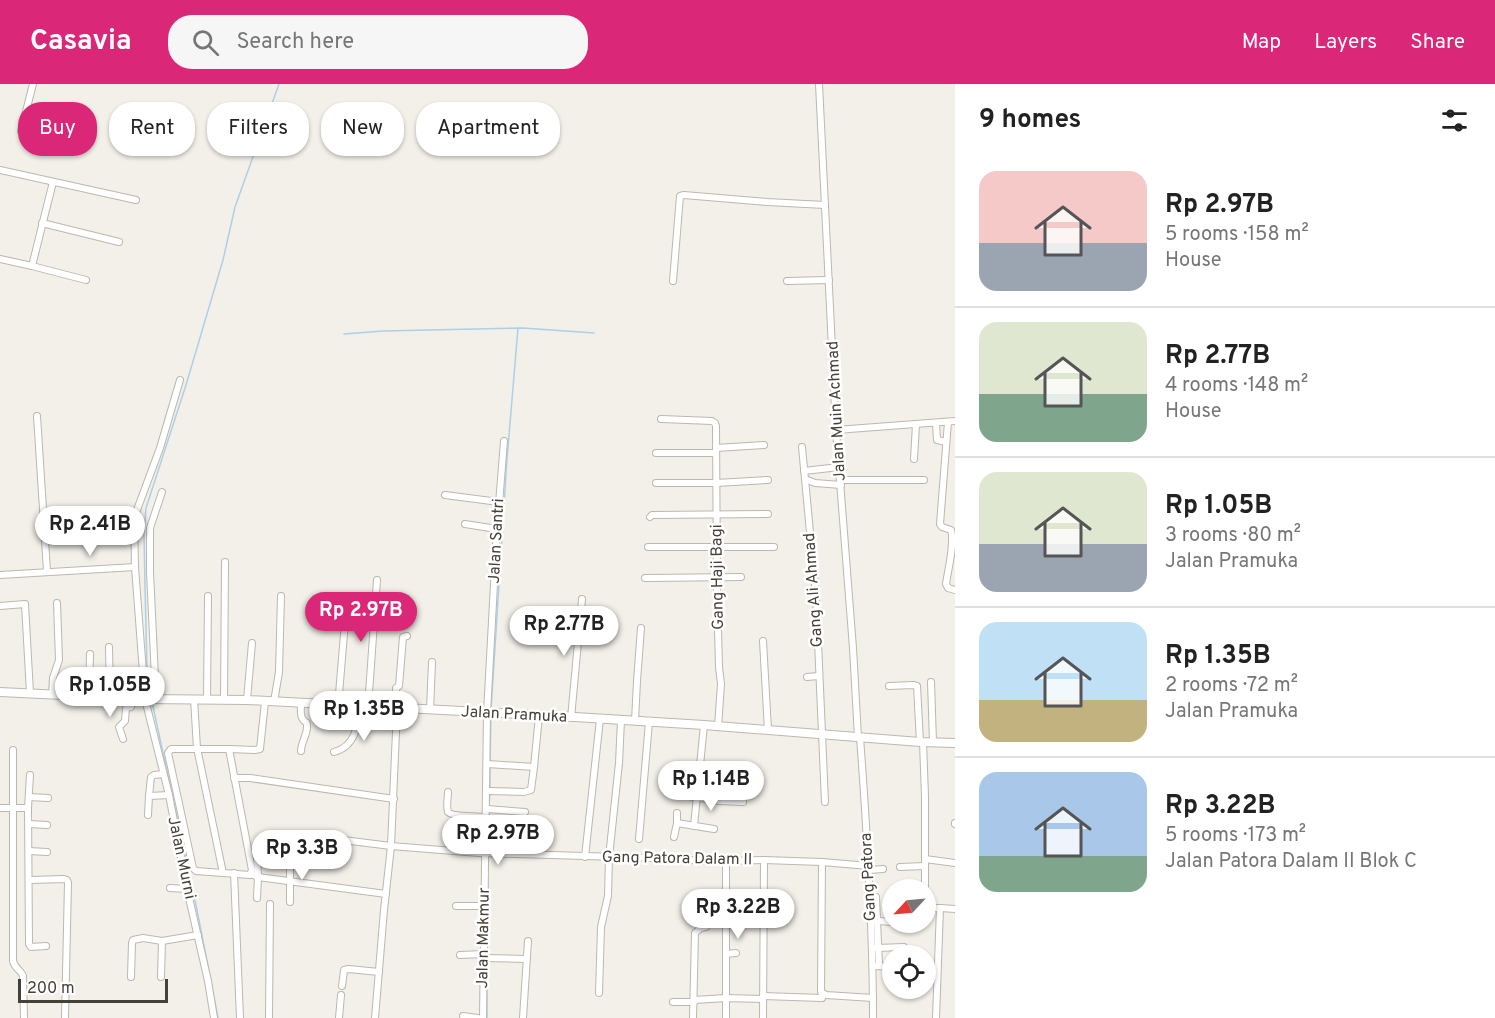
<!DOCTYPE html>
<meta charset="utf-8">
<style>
:root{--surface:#fff;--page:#f6f6f6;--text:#222;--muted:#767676;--line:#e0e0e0;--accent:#db2777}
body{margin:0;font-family:Overpass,sans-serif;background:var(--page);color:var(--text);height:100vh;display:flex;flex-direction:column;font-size:22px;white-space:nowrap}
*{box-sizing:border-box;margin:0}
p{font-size:20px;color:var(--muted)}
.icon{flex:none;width:33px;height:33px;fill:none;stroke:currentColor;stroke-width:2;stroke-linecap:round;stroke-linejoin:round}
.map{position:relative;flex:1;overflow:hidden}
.panel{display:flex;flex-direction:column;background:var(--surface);width:540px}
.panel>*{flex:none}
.banner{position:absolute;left:18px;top:18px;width:570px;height:54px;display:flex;gap:12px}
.needle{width:39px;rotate:244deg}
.tools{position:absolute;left:882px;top:795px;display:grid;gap:12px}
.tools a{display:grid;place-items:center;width:54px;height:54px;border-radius:50%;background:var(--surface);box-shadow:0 2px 4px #0004;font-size:30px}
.scale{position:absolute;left:18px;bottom:15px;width:150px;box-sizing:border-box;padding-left:6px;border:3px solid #464138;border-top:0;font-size:16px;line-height:21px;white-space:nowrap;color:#464138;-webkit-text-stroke:4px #fff;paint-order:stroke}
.price{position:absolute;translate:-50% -51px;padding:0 14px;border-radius:21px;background:#fff;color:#222;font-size:20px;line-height:39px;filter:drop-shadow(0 2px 3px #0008)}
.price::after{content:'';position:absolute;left:50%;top:36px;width:18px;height:14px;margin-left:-9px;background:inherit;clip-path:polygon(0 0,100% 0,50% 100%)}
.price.active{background:var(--accent);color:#fff}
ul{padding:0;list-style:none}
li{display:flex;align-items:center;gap:18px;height:150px;padding:0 24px}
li+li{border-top:2px solid var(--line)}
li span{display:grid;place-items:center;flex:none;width:168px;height:120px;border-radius:18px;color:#555}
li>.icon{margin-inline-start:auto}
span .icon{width:72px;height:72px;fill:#fffc;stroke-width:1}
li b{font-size:26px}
h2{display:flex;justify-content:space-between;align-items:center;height:72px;padding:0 24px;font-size:26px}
.tag{padding:0 21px;border-radius:24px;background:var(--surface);box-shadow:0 2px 4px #0004;font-size:21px;line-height:54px}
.tag.active{background:var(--accent);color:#fff}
header{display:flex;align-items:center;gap:36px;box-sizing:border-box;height:84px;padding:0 30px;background:var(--accent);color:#fff}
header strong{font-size:28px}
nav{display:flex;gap:33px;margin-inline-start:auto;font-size:21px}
.search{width:420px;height:54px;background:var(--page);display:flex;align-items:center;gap:15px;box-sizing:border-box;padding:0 21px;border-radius:24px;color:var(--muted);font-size:22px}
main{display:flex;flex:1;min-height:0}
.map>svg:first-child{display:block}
</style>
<header>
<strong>Casavia</strong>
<div class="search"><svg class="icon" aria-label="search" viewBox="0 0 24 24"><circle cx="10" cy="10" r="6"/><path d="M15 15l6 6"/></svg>Search here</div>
<nav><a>Map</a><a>Layers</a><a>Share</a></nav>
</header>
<main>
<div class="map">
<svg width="955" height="934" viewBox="0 0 955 934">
<rect width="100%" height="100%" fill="#f3f0e9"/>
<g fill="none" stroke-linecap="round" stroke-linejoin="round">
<g stroke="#acd0e9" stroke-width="1.5">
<path d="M344 250 383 247 523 244 594 249"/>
<path d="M150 611 147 585 145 502 144 449 146 424 186 301 223 176 235 123 279 0"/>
<path d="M152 618 197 826 218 934"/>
<path d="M491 626 507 375 518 244"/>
<path d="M490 677 491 631"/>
<path d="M490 704V682"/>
<path d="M489 722 490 709"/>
<path d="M488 767 489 727"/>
<path d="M487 872 488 799"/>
<path d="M487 934V877"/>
</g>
<g stroke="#bdb8ad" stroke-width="8">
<g id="minor">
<path d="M819 0 836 346 853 564 858 653"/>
<path d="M21 47 33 0"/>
<path d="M0 86 136 116"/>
<path d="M42 139 119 158"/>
<path d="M0 175 32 182 86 196"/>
<path d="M32 182 53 98"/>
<path d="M673 197 680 112 684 111 767 118 825 121"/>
<path d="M787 197 829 196"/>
<path d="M180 296 160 364 134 434 135 483 145 615 169 711 187 805 208 897 214 934"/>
<path d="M37 332 47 487"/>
<path d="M661 335 712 337 715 339 716 342 717 507 719 583 721 600 718 643"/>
<path d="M948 338 940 440 942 443 951 446C955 460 948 485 946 500L948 504 955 506"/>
<path d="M936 339 937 356 946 358"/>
<path d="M836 346 955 337"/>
<path d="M802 363 816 512 825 718"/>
<path d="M716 364 764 361"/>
<path d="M656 369H716"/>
<path d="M914 375 916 340"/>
<path d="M804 387 839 383"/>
<path d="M805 395 815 399 841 401"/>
<path d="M840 396H924"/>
<path d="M656 399H716L768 396"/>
<path d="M445 411 499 418"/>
<path d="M650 433 652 431 768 430"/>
<path d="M44 437 134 434"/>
<path d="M465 440 497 445"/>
<path d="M648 463H774"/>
<path d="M0 491 135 483"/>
<path d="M645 494 741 493"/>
<path d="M0 522 25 520 30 609"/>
<path d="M763 557 768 646"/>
<path d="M109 563 110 613"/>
<path d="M807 593 819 592"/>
<path d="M931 598 933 658"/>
<path d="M889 602 913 601 917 602 920 658"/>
<path d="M52 611 53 594 59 576 57 519"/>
<path d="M89 612 90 570"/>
<path d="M156 615 150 488V444L162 408"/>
<path d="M194 615 197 664 223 789 196 787 193 784 168 669 171 665H229L252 786 250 791 223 789"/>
<path d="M207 616 208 512"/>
<path d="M224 616 225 478"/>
<path d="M247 616 252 559"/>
<path d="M274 618 279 588 281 512"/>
<path d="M338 622 346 526"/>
<path d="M368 623 377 496"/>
<path d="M395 625 396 604 399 602 403 553 407 552"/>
<path d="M430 626 432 578"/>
<path d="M571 634 582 515"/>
<path d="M635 637 637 597 641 544"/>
<path d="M860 653C867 747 873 840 873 934"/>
<path d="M123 655 119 643 125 637 126 624 131 623 133 614"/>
<path d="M923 658 925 712V806"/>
<path d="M229 665 255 666 260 665 265 618"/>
<path d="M13 666V877C15 885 21 886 23 892L24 934"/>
<path d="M301 667C301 658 307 652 307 643 307 635 306 641 302 634 300 630 301 624 301 619"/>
<path d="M334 668C356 662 358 642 358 623"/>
<path d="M487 680 534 683 539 632"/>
<path d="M234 694H250L394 715"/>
<path d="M487 707 524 708 531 706 534 683"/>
<path d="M448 708C448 713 446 723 448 728 452 733 479 732 486 733"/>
<path d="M682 711 720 717 743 718"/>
<path d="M149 712 151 693 154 691 163 690"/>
<path d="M29 713 48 714"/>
<path d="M0 724H28L30 691"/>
<path d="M28 724 29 860 31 863 46 862"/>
<path d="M487 725 525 728"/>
<path d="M148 731 149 712 169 711"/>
<path d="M677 739V729"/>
<path d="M29 740 47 741"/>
<path d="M955 740V739"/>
<path d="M694 742 704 641"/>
<path d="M674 753 677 739 714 745"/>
<path d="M327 754 391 762 479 769 654 774 684 776 726 777 764 776 822 778 869 782"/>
<path d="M639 755 649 638"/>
<path d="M29 767 47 768"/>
<path d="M257 772 258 793 257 814"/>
<path d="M585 773 600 635"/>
<path d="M925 775 955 779"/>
<path d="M822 778 821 908 826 911 873 914"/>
<path d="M900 783 925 782"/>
<path d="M869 786 883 785"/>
<path d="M234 789 240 934"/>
<path d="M251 790 258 793 386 810"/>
<path d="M30 796 64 795 67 796 68 799 65 934"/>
<path d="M170 804 187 805"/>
<path d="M876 813 879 882"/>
<path d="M290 818V776"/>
<path d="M456 822H484"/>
<path d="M926 824H940L936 934"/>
<path d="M940 824 955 825"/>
<path d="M710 834H726"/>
<path d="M878 837 892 838"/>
<path d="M876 864 904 863"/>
<path d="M726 870 736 869"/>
<path d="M460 871 484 870"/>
<path d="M484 874 526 875"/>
<path d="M875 882 892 883"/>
<path d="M131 893 132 859 133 856 143 854 162 857 198 851"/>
<path d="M161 893 162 857"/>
<path d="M342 902 344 886 349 885 379 888"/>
<path d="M599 909 601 843 608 812 609 773 619 679 621 636"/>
<path d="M763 912 822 914V909"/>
<path d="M694 916 726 914 763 915"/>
<path d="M673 918H694"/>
<path d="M463 932 478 934"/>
<path d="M269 934 270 820"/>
<path d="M339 934 341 911"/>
<path d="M375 934 384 826 391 762 397 625"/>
<path d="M483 934 487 629 497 445 504 357"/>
<path d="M523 934 528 857"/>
<path d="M693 934 695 849 701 844 706 843"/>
<path d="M726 934V777"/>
<path d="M763 934 764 776"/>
</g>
</g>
<g stroke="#bdb8ad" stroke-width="10">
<path id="tertiary" d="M0 608 145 615 247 616 559 632 704 641 920 658 955 659"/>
</g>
<use href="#minor" stroke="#fff" stroke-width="6"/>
<use href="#tertiary" stroke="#fff" stroke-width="8"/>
</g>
<g text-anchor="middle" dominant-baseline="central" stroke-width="5" stroke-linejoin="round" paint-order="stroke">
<g font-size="16" fill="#464138" stroke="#fff">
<text transform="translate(837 327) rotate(-93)">Jalan Muin Achmad</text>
<text transform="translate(497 457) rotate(-87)">Jalan Santri</text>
<text transform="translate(718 493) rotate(-91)">Gang Haji Bagi</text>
<text transform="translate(814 506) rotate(-94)">Gang Ali Ahmad</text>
<text transform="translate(514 631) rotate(3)">Jalan Pramuka</text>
<text transform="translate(181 774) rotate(78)">Jalan Murni</text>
<text transform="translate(677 775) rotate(1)">Gang Patora Dalam II</text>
<text transform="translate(869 793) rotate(-93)">Gang Patora</text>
<text transform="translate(484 854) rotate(-89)">Jalan Makmur</text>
</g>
</g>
</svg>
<div class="tools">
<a><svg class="needle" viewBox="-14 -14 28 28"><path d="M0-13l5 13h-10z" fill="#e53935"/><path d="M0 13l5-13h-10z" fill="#767676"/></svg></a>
<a><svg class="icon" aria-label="locate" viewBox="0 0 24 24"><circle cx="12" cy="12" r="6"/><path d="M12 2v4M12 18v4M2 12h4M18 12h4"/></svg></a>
</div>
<div class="scale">200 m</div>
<b class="price" style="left:90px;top:473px">Rp 2.41B</b>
<b class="price active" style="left:361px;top:559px">Rp 2.97B</b>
<b class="price" style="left:564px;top:573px">Rp 2.77B</b>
<b class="price" style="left:110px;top:634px">Rp 1.05B</b>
<b class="price" style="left:364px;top:658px">Rp 1.35B</b>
<b class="price" style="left:711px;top:728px">Rp 1.14B</b>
<b class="price" style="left:498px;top:782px">Rp 2.97B</b>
<b class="price" style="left:302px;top:797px">Rp 3.3B</b>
<b class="price" style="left:738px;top:856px">Rp 3.22B</b>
<div class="banner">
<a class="tag active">Buy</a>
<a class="tag">Rent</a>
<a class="tag">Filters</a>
<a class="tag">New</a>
<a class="tag">Apartment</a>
</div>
</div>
<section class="panel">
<h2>9 homes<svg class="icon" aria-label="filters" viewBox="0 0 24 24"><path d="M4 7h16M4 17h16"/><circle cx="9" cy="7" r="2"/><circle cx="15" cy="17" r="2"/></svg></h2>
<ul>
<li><span style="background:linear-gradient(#f6c9c9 60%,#9aa5b1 0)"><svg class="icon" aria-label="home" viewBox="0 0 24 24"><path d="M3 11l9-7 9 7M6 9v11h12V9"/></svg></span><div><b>Rp 2.97B</b><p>5 rooms · 158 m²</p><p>House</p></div></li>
<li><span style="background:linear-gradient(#dfe7d0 60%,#7fa58c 0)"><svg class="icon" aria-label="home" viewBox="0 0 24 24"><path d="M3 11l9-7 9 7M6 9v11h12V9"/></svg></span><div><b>Rp 2.77B</b><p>4 rooms · 148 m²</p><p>House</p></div></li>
<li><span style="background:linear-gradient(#dfe7d0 60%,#9aa5b1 0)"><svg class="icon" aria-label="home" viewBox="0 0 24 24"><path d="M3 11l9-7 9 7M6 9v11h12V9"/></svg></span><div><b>Rp 1.05B</b><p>3 rooms · 80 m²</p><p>Jalan Pramuka</p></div></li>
<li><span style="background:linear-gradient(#bfe0f5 65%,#c2b280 0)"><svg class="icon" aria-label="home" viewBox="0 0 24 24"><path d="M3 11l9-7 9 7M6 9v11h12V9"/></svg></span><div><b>Rp 1.35B</b><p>2 rooms · 72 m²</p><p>Jalan Pramuka</p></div></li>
<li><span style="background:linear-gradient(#a9c7e8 70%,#7fa58c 0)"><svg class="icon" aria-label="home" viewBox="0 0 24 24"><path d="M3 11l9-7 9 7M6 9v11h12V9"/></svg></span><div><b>Rp 3.22B</b><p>5 rooms · 173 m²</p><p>Jalan Patora Dalam II Blok C</p></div></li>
</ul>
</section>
</main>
